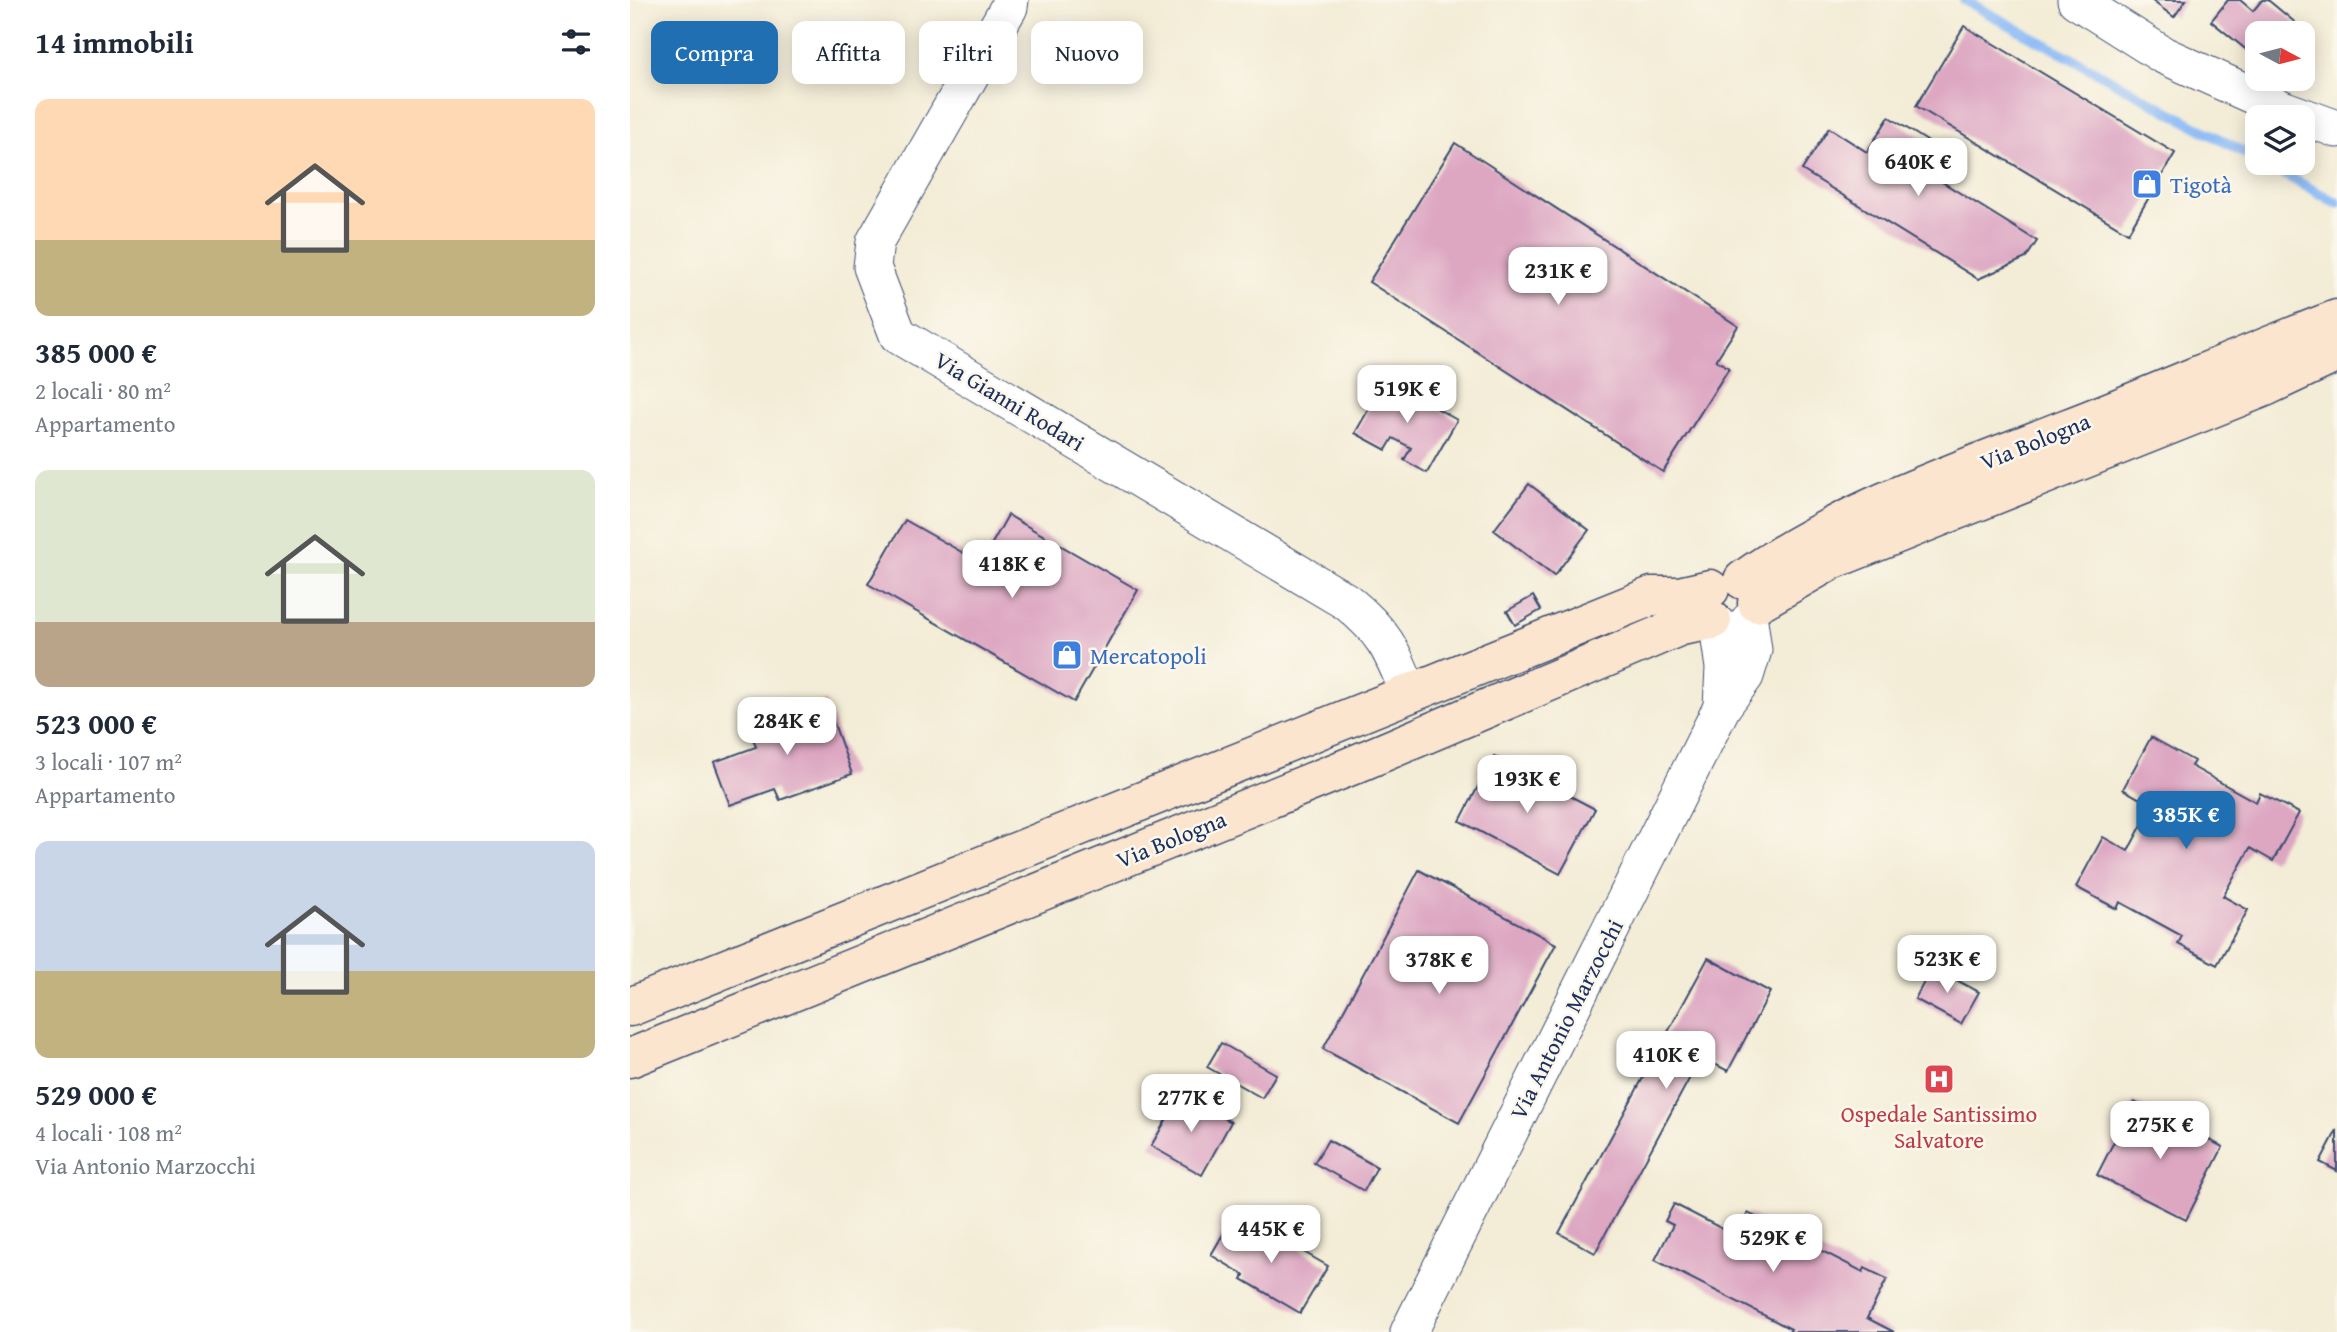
<!DOCTYPE html>
<html lang="it">
<meta charset="utf-8">
<style>
:root{--surface:#fff;--page:#f6f6f7;--text:#1f2937;--muted:#747a83;--accent:#1f6fb2}
body{margin:0;font-family:"Gentium Book Plus",serif;background:var(--page);color:var(--text);height:100vh;display:flex;flex-direction:column;font-size:26px;white-space:nowrap}
*{box-sizing:border-box;margin:0}
p{font-size:23px;color:var(--muted)}
.icon{flex:none;width:38px;height:38px;fill:none;stroke:currentColor;stroke-width:2;stroke-linecap:round;stroke-linejoin:round}
.map{position:relative;flex:1;overflow:hidden}
.sheet{display:flex;flex-direction:column;background:var(--surface);width:630px}
.sheet>*{flex:none}
.banner{position:absolute;left:21px;top:21px;width:665px;height:63px;display:flex;gap:14px}
.needle{width:46px;rotate:97deg}
.buttons{position:absolute;left:1615px;top:21px;display:grid;gap:14px}
.buttons a{display:grid;place-items:center;width:70px;height:70px;border-radius:14px;background:var(--surface);box-shadow:0 4px 18px #0003;font-size:35px}
.price{position:absolute;translate:-50% -60px;padding:0 16px;border-radius:14px;background:#fff;color:#222;font-size:23px;line-height:46px;filter:drop-shadow(0 2px 4px #0008)}
.price::after{content:'';position:absolute;left:50%;top:42px;width:21px;height:16px;margin-left:-10px;background:inherit;clip-path:polygon(0 0,100% 0,50% 100%)}
.price.active{background:var(--accent);color:#fff}
ul{padding:0;list-style:none}
li{display:grid;align-content:center;gap:14px;height:371px;padding:0 35px}
li span{display:grid;place-items:center;height:217px;border-radius:14px;color:#555}
li>.icon{margin-inline-start:auto}
span .icon{width:126px;height:126px;fill:#fffc;stroke-width:1}
li b{font-size:30px}
h2{display:flex;justify-content:space-between;align-items:center;height:84px;padding:0 35px;font-size:30px}
.chip{padding:0 24px;border-radius:14px;background:var(--surface);box-shadow:0 4px 18px #0003;font-size:24px;line-height:63px}
.chip.active{background:var(--accent);color:#fff}
main{display:flex;flex:1;min-height:0}
.map>svg:first-child{display:block}
</style>
<main>
<section class="sheet">
<h2>14 immobili<svg class="icon" aria-label="filters" viewBox="0 0 24 24"><path d="M4 7h16M4 17h16"/><circle cx="9" cy="7" r="2"/><circle cx="15" cy="17" r="2"/></svg></h2>
<ul>
<li><span style="background:linear-gradient(#ffd9b3 65%,#c2b280 0)"><svg class="icon" aria-label="home" viewBox="0 0 24 24"><path d="M3 11l9-7 9 7M6 9v11h12V9"/></svg></span><div><b>385 000 €</b><p>2 locali · 80 m²</p><p>Appartamento</p></div></li>
<li><span style="background:linear-gradient(#dfe7d0 70%,#b9a48a 0)"><svg class="icon" aria-label="home" viewBox="0 0 24 24"><path d="M3 11l9-7 9 7M6 9v11h12V9"/></svg></span><div><b>523 000 €</b><p>3 locali · 107 m²</p><p>Appartamento</p></div></li>
<li><span style="background:linear-gradient(#c9d6e8 60%,#c2b280 0)"><svg class="icon" aria-label="home" viewBox="0 0 24 24"><path d="M3 11l9-7 9 7M6 9v11h12V9"/></svg></span><div><b>529 000 €</b><p>4 locali · 108 m²</p><p>Via Antonio Marzocchi</p></div></li>
</ul>
</section>
<div class="map">
<svg width="1707" height="1332" viewBox="0 0 1707 1332">
<rect width="100%" height="100%" fill="#fbf7ec"/>
<filter id="ink" filterUnits="userSpaceOnUse"><feTurbulence type="fractalNoise" baseFrequency=".0143" numOctaves="2"/><feDisplacementMap in="SourceGraphic" scale="14" xChannelSelector="R" yChannelSelector="G"/><feConvolveMatrix kernelMatrix="1 2 1 2 8 2 1 2 1" color-interpolation-filters="sRGB"/></filter>
<filter id="wash" filterUnits="userSpaceOnUse"><feTurbulence type="fractalNoise" baseFrequency=".00686" numOctaves="4" result="noise"/><feDisplacementMap in="SourceGraphic" scale="28" xChannelSelector="R" yChannelSelector="G"/><feGaussianBlur stdDeviation="1.57" result="paint"/><feColorMatrix in="noise" values="0 0 0 0 0 0 0 0 0 0 0 0 0 0 0 0 0 1.4 0 .05"/><feComposite in="paint" operator="in"/></filter>
<g filter="url(#wash)">
<rect width="100%" height="100%" fill="#f3ecd6"/>
<g fill="none" stroke-linecap="round" stroke-linejoin="round">
<g stroke="#8abaf6" stroke-width="10">
<path d="M1334 0 1628 160"/>
<path d="M1633 163 1707 203"/>
</g>
</g>
<g id="blocks">
<g fill="#dda7c2">
<path d="M1521 0H1556L1544 17Z"/>
<path d="M1598 0H1610L1623 11 1632 0H1638L1673 29 1669 33H1628V39L1618 51 1581 21Z"/>
<path d="M1334 26 1545 153 1498 233 1286 106Z"/>
<path d="M1259 117 1313 151 1305 165 1315 171 1309 180 1407 241 1396 258 1348 279 1172 170 1199 128 1237 152Z"/>
<path d="M825 143 1108 326 1086 360 1099 368 1033 472 739 282Z"/>
<path d="M756 379 827 420 797 473 774 460 781 448 763 438 756 450 725 433Z"/>
<path d="M899 484 959 530 924 576 864 530Z"/>
<path d="M378 515 508 590 444 702 238 584 275 520 351 563Z"/>
<path d="M903 596 911 610 885 625 877 611Z"/>
<path d="M196 701 222 774 150 800 145 789 100 805 84 762 126 747 120 729Z"/>
<path d="M1521 737 1564 761 1561 766 1626 802 1630 793 1669 813 1643 861 1620 848 1593 896 1618 910 1587 965 1548 944 1552 936 1490 902 1487 909 1446 887 1473 837 1498 851 1522 806 1493 789Z"/>
<path d="M864 756 965 809 930 874 830 821Z"/>
<path d="M789 870 926 944 829 1123 693 1049Z"/>
<path d="M1078 958 1140 992 1098 1071 1071 1057 965 1253 929 1233Z"/>
<path d="M1302 967 1349 992 1331 1024 1285 999Z"/>
<path d="M591 1043 646 1074 632 1098 577 1067Z"/>
<path d="M551 1094 601 1122 572 1175 521 1146Z"/>
<path d="M1504 1102 1593 1147 1556 1220 1467 1175Z"/>
<path d="M1707 1130V1171L1690 1162Z"/>
<path d="M698 1140 747 1167 734 1191 684 1163Z"/>
<path d="M1044 1204 1106 1236 1118 1213 1233 1272 1235 1268 1257 1279 1237 1318 1264 1332H1159L1161 1329 1025 1260 1043 1225 1035 1221Z"/>
<path d="M602 1219 635 1239 639 1232 698 1266 670 1313 612 1279 614 1275 581 1255Z"/>
</g>
</g>
</g>
<g filter="url(#ink)">
<use href="#blocks" fill-opacity="0" stroke="#3b4b70" stroke-width="2"/>
<g fill="none" stroke-linecap="round" stroke-linejoin="round">
<g stroke="#3b4b70" stroke-width="39">
<g id="minor">
<path d="M380 0 379 7 245 242 242 267 268 335 717 602C755 633 761 649 779 693"/>
<path d="M1446 0 1533 55 1655 110 1707 129"/>
<path d="M1088 625 1094 668 1092 707"/>
<path d="M779 1332 1092 707 1115 676 1123 650 1119 621"/>
</g>
</g>
<g stroke="#3b4b70" stroke-width="41">
<g id="secondary">
<path d="M1113 580C1210 511 1325 473 1435 429 1526 394 1615 354 1707 319"/>
<path d="M1127 603 1202 560 1635 387 1707 353"/>
<path d="M0 1007 1022 596H1049L1080 589"/>
<path d="M0 1058 721 766 1051 626 1082 620"/>
</g>
</g>
<use href="#minor" stroke="#fff" stroke-width="37"/>
<use href="#secondary" stroke="#fbe5cf" stroke-width="38"/>
</g>
</g>
<defs>
<g id="shop-square" transform="scale(1.575)"><rect x="-9" y="-9" width="18" height="18" rx="4" fill="#3f7fe0" stroke="#fbf7ec"/><path d="M-5-2.5h2.3a2.7 3.5 0 0 1 5.4 0H5L5.5 6h-11ZM-1.5-2.5h3a1.5 2.3 0 0 0-3 0Z" fill="#fff"/></g>
<g id="hospital-square" transform="scale(1.575)"><rect x="-9" y="-9" width="18" height="18" rx="4" fill="#e0444e" stroke="#fbf7ec"/><path d="M-5-5h3v3.5h4V-5h3V5h-3V1.5h-4V5h-3Z" fill="#fff"/></g>
</defs>
<g fill-rule="evenodd">
<use href="#shop-square" x="1517" y="184"/>
<use href="#shop-square" x="437" y="655"/>
<use href="#hospital-square" x="1309" y="1079"/>
</g>
<g text-anchor="middle" dominant-baseline="central" stroke-width="5" stroke-linejoin="round" paint-order="stroke">
<g font-size="23" fill="#366cbe" stroke="#fbf7ec" text-anchor="start">
<text x="1540" y="184">Tigotà</text>
<text x="460" y="655">Mercatopoli</text>
</g>
<g font-size="23" fill="#1b2f5e" stroke="#fbf7ec">
<text transform="translate(380 401) rotate(31)">Via Gianni Rodari</text>
<text transform="translate(1405 441) rotate(-22)">Via Bologna</text>
<text transform="translate(541 839) rotate(-22)">Via Bologna</text>
<text transform="translate(936 1019) rotate(-63)">Via Antonio Marzocchi</text>
</g>
<g font-size="23" fill="#be3a42" stroke="#fbf7ec">
<text x="1309" y="1113">Ospedale Santissimo<tspan x="1309" dy="26">Salvatore</tspan></text>
</g>
</g>
</svg>
<div class="buttons">
<a><svg class="needle" viewBox="-14 -14 28 28"><path d="M0-13l5 13h-10z" fill="#e53935"/><path d="M0 13l5-13h-10z" fill="#747a83"/></svg></a>
<a><svg class="icon" aria-label="layers" viewBox="0 0 24 24"><path d="M12 4l9 5-9 5-9-5zM3 14l9 5 9-5"/></svg></a>
</div>
<b class="price" style="left:1288px;top:198px">640K €</b>
<b class="price" style="left:928px;top:307px">231K €</b>
<b class="price" style="left:777px;top:425px">519K €</b>
<b class="price" style="left:382px;top:600px">418K €</b>
<b class="price" style="left:157px;top:757px">284K €</b>
<b class="price" style="left:897px;top:815px">193K €</b>
<b class="price active" style="left:1556px;top:851px">385K €</b>
<b class="price" style="left:1317px;top:995px">523K €</b>
<b class="price" style="left:809px;top:996px">378K €</b>
<b class="price" style="left:1036px;top:1091px">410K €</b>
<b class="price" style="left:561px;top:1134px">277K €</b>
<b class="price" style="left:1530px;top:1161px">275K €</b>
<b class="price" style="left:641px;top:1265px">445K €</b>
<b class="price" style="left:1143px;top:1274px">529K €</b>
<div class="banner">
<a class="chip active">Compra</a>
<a class="chip">Affitta</a>
<a class="chip">Filtri</a>
<a class="chip">Nuovo</a>
</div>
</div>
</main>
